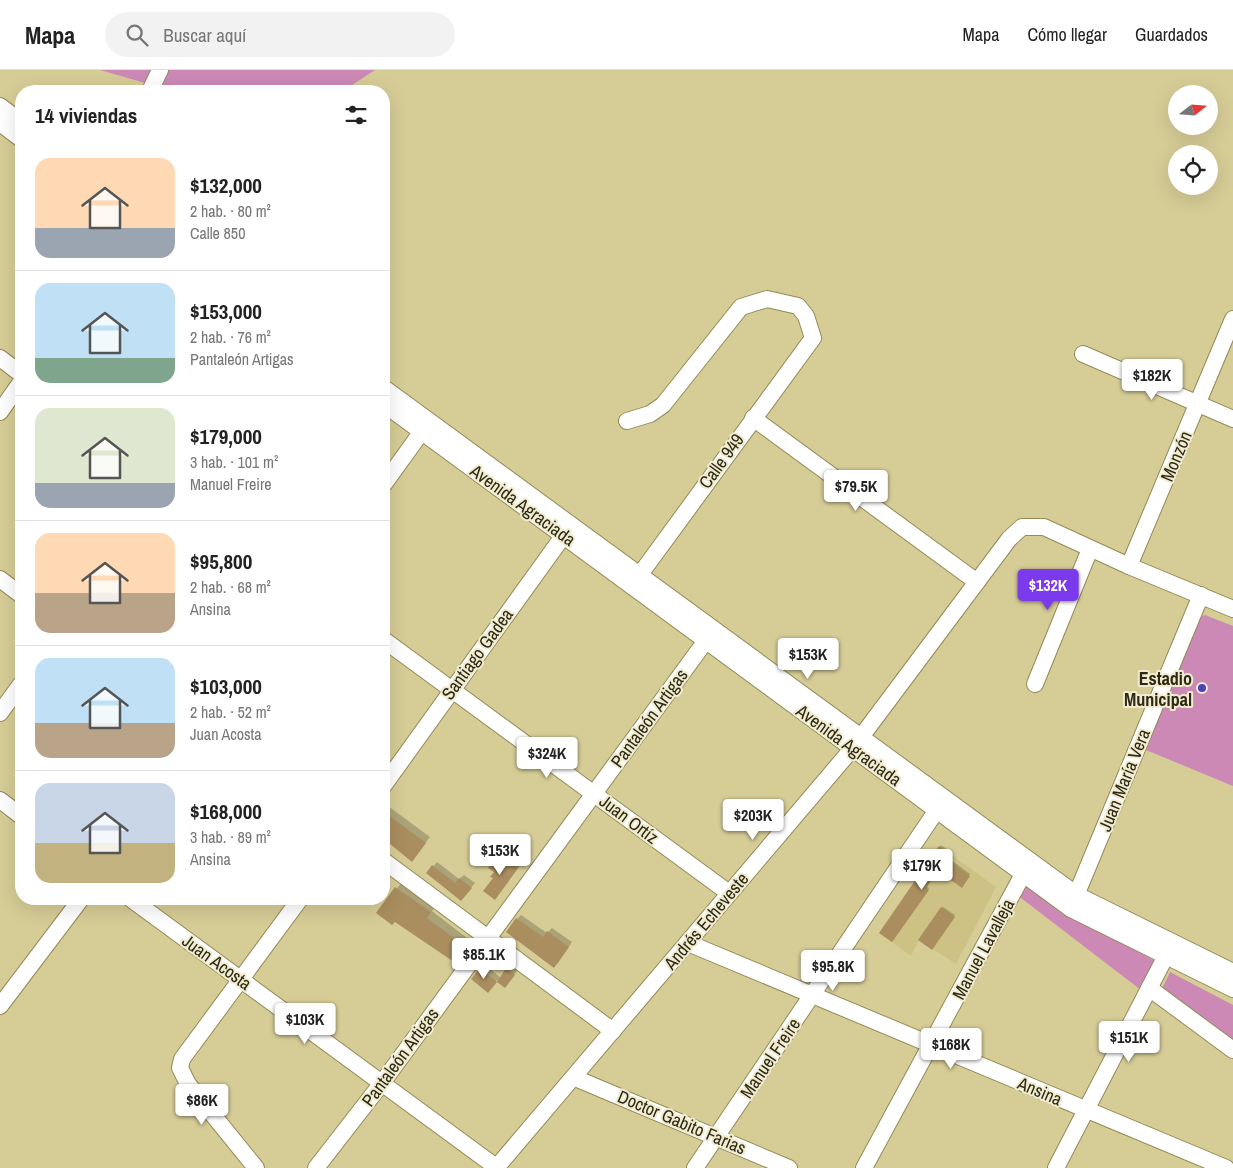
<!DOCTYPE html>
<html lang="es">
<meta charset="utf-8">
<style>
:root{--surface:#fff;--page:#f2f2f2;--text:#222;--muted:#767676;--line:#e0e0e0;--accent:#7c3aed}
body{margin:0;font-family:"Archivo Narrow",sans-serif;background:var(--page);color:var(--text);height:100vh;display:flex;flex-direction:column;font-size:19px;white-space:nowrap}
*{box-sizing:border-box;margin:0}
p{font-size:16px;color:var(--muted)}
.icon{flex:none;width:28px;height:28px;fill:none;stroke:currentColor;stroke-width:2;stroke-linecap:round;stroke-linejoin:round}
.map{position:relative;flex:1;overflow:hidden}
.drawer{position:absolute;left:15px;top:15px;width:375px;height:820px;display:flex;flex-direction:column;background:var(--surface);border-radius:20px;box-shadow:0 5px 20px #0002}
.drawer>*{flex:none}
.needle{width:32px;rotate:73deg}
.tools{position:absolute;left:1168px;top:15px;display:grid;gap:10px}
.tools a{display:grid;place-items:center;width:50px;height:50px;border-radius:50%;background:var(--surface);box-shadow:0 5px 20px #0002;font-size:25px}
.price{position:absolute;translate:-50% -42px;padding:0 11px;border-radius:5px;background:#fff;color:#222;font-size:16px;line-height:32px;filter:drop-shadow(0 1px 2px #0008)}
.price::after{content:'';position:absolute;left:50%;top:30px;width:15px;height:11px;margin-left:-8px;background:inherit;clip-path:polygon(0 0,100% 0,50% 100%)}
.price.on{background:var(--accent);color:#fff}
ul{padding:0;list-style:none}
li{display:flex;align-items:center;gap:15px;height:125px;padding:0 20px}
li+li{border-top:1px solid var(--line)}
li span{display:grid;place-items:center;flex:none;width:140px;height:100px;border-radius:15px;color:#555}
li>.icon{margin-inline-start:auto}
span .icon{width:60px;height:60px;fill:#fffc;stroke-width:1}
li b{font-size:21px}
h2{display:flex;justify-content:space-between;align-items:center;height:60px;padding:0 20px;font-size:21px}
header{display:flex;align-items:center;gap:30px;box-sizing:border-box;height:70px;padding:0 25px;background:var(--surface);border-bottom:1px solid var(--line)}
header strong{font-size:24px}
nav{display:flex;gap:28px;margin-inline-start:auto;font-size:18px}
.search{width:350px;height:45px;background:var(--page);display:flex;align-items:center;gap:12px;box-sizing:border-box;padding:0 18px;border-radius:28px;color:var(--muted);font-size:19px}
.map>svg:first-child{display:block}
</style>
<header>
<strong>Mapa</strong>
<div class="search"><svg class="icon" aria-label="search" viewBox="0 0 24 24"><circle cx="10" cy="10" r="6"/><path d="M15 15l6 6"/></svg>Buscar aquí</div>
<nav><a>Mapa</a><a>Cómo llegar</a><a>Guardados</a></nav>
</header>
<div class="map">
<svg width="1233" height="1098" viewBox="0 0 1233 1098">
<rect width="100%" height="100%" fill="#d6cc96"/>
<path fill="#cdc284" d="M939 776 996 817 956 894 919 870 911 886 879 863Z"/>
<g fill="#cc89b6">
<path d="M100 0H375L343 21H173Z"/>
<path d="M1205 545 1233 556V716L1146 680 1200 547Z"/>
<path d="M1023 816H1028L1063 840 1155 891 1141 920 1017 825Z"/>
<path d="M1170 902 1233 935V971L1161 921Z"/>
</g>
<g fill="#0003">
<path d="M388 736 430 767 412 790 384 768V741Z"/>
<path d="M941 775 951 782 947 787 970 804 963 815 938 800 926 816 929 818 894 869Z"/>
<path d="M503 781 521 794 498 825 494 808 499 784Z"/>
<path d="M437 792 459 809 464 805 475 813 465 825 428 803Z"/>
<path d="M402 812 436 836 432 841 467 868 451 888 395 850 378 843Z"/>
<path d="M943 837 955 845 934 876 942 838Z"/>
<path d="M521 845 547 863 552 858 572 872 558 893 517 849Z"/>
<path d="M485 895 501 908 511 895 518 900 505 916 497 910 492 917 481 899Z"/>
</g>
<g fill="#aa8e5f">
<path d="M384 742 426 773 412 792 384 769Z"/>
<path d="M939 776 950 784 946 789 970 806 962 818 938 801 926 818 929 820 892 872 879 863Z"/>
<path d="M498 783 518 798 495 830 483 821 493 808 490 807 494 802 488 798Z"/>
<path d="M432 795 455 813 459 808 472 818 461 831 426 803Z"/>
<path d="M395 817 431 842 427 848 462 874 451 890 395 852 392 855 376 843Z"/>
<path d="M941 837 955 847 932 880 918 870Z"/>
<path d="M516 848 543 867 547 861 569 877 554 898 506 862Z"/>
<path d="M480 898 497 912 488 923 471 909Z"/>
<path d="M506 898 515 905 505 918 497 912Z"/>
</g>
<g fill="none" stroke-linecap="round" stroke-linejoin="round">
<g stroke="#938a56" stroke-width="18">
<g id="minor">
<path d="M150 21 160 0"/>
<path d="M0 36 21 52"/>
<path d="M0 53 21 69"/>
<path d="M1083 284 1233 349"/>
<path d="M0 288 21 304"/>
<path d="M384 318 1077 825 1233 902"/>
<path d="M384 334 1071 839 1233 919"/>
<path d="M0 342 21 312"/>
<path d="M753 348 977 512"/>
<path d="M627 351 650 344 663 335 741 237 767 229 798 236 806 246 813 268 633 514"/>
<path d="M384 414 428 353"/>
<path d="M1129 496 1233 249"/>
<path d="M0 509 21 525"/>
<path d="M384 570 729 823"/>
<path d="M1035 614 1090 479"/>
<path d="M0 643 21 614"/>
<path d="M384 715 569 458"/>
<path d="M0 730 21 746"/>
<path d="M384 791 613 961"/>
<path d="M131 829 496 1097"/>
<path d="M1072 835 1201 525"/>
<path d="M688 873 1226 1098"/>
<path d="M1149 918 1233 980"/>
<path d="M0 936 81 829"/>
<path d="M575 1008 789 1098"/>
<path d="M256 1098 188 1014 180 998 182 989 300 829"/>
<path d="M316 1098 382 1013 713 561"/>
<path d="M496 1098 852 679 1009 469 1022 457H1044L1129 496 1233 539"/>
<path d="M695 1098 943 731"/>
<path d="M864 1098 1028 795"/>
<path d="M1056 1098 1170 878"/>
</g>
</g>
<use href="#minor" stroke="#fff" stroke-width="16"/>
</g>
<circle fill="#4a43ba" stroke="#f1ecd1" stroke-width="2" cx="1202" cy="618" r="5"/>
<g text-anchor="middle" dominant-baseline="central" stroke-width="4" stroke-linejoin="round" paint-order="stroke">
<g font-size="18" fill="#2d2913" stroke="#f1ecd1">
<text transform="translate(1176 386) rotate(-67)">Monzón</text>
<text transform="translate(721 391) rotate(-54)">Calle 949</text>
<text transform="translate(523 435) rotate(36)">Avenida Agraciada</text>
<text transform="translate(477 584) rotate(-54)">Santiago Gadea</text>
<text transform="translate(649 648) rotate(-54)">Pantaleón Artigas</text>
<text transform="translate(849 675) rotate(36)">Avenida Agraciada</text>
<text transform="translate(1124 710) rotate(-68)">Juan María Vera</text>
<text transform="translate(629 749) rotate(37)">Juan Ortíz</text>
<text transform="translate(706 851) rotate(-50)">Andrés Echeveste</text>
<text transform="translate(983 879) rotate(-62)">Manuel Lavalleja</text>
<text transform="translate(217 892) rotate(36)">Juan Acosta</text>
<text transform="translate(400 987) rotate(-54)">Pantaleón Artigas</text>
<text transform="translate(770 988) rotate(-56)">Manuel Freire</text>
<text transform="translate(1040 1021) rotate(23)">Ansina</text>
<text transform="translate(682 1052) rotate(23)">Doctor Gabito Farias</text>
</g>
<g font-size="18" font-weight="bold" fill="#2d2913" stroke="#f1ecd1" text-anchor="end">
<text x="1192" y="608">Estadio<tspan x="1192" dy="21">Municipal</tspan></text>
</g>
</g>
</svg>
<div class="tools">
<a><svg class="needle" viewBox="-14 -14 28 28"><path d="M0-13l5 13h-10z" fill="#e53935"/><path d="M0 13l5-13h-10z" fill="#767676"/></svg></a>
<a><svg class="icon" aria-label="locate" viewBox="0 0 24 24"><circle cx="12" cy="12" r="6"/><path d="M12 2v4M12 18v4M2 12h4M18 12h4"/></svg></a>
</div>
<b class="price" style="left:1152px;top:331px">$182K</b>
<b class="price" style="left:856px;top:442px">$79.5K</b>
<b class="price on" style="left:1048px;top:541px">$132K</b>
<b class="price" style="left:808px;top:610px">$153K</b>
<b class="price" style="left:547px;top:709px">$324K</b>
<b class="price" style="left:753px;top:771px">$203K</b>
<b class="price" style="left:500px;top:806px">$153K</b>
<b class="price" style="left:922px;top:821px">$179K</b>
<b class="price" style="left:484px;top:910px">$85.1K</b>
<b class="price" style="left:833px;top:922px">$95.8K</b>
<b class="price" style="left:305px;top:975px">$103K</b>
<b class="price" style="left:1129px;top:993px">$151K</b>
<b class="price" style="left:951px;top:1000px">$168K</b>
<b class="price" style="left:202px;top:1056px">$86K</b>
<section class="drawer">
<h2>14 viviendas<svg class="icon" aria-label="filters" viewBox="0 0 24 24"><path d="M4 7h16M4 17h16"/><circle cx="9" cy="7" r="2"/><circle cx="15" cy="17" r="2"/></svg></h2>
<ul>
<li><span style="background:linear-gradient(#ffd9b3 70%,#9aa5b1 0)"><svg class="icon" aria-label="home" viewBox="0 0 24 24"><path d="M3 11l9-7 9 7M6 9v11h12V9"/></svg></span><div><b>$132,000</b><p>2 hab. · 80 m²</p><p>Calle 850</p></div></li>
<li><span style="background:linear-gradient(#bfe0f5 75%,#7fa58c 0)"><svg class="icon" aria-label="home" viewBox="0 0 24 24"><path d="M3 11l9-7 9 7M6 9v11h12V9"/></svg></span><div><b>$153,000</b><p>2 hab. · 76 m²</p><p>Pantaleón Artigas</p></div></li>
<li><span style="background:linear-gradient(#dfe7d0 75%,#9aa5b1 0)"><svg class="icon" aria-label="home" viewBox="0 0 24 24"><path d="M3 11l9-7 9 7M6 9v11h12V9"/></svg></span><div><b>$179,000</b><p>3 hab. · 101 m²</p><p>Manuel Freire</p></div></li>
<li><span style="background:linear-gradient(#ffd9b3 60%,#b9a48a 0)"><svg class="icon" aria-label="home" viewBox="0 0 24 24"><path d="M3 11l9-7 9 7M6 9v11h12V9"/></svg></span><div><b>$95,800</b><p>2 hab. · 68 m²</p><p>Ansina</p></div></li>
<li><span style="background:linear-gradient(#bfe0f5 65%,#b9a48a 0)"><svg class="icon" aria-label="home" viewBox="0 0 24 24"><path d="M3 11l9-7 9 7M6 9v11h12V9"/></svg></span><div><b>$103,000</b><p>2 hab. · 52 m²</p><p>Juan Acosta</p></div></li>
<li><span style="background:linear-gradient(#c9d6e8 60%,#c2b280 0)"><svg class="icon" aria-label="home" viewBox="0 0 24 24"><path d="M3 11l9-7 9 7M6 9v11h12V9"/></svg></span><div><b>$168,000</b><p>3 hab. · 89 m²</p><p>Ansina</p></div></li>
</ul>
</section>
</div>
